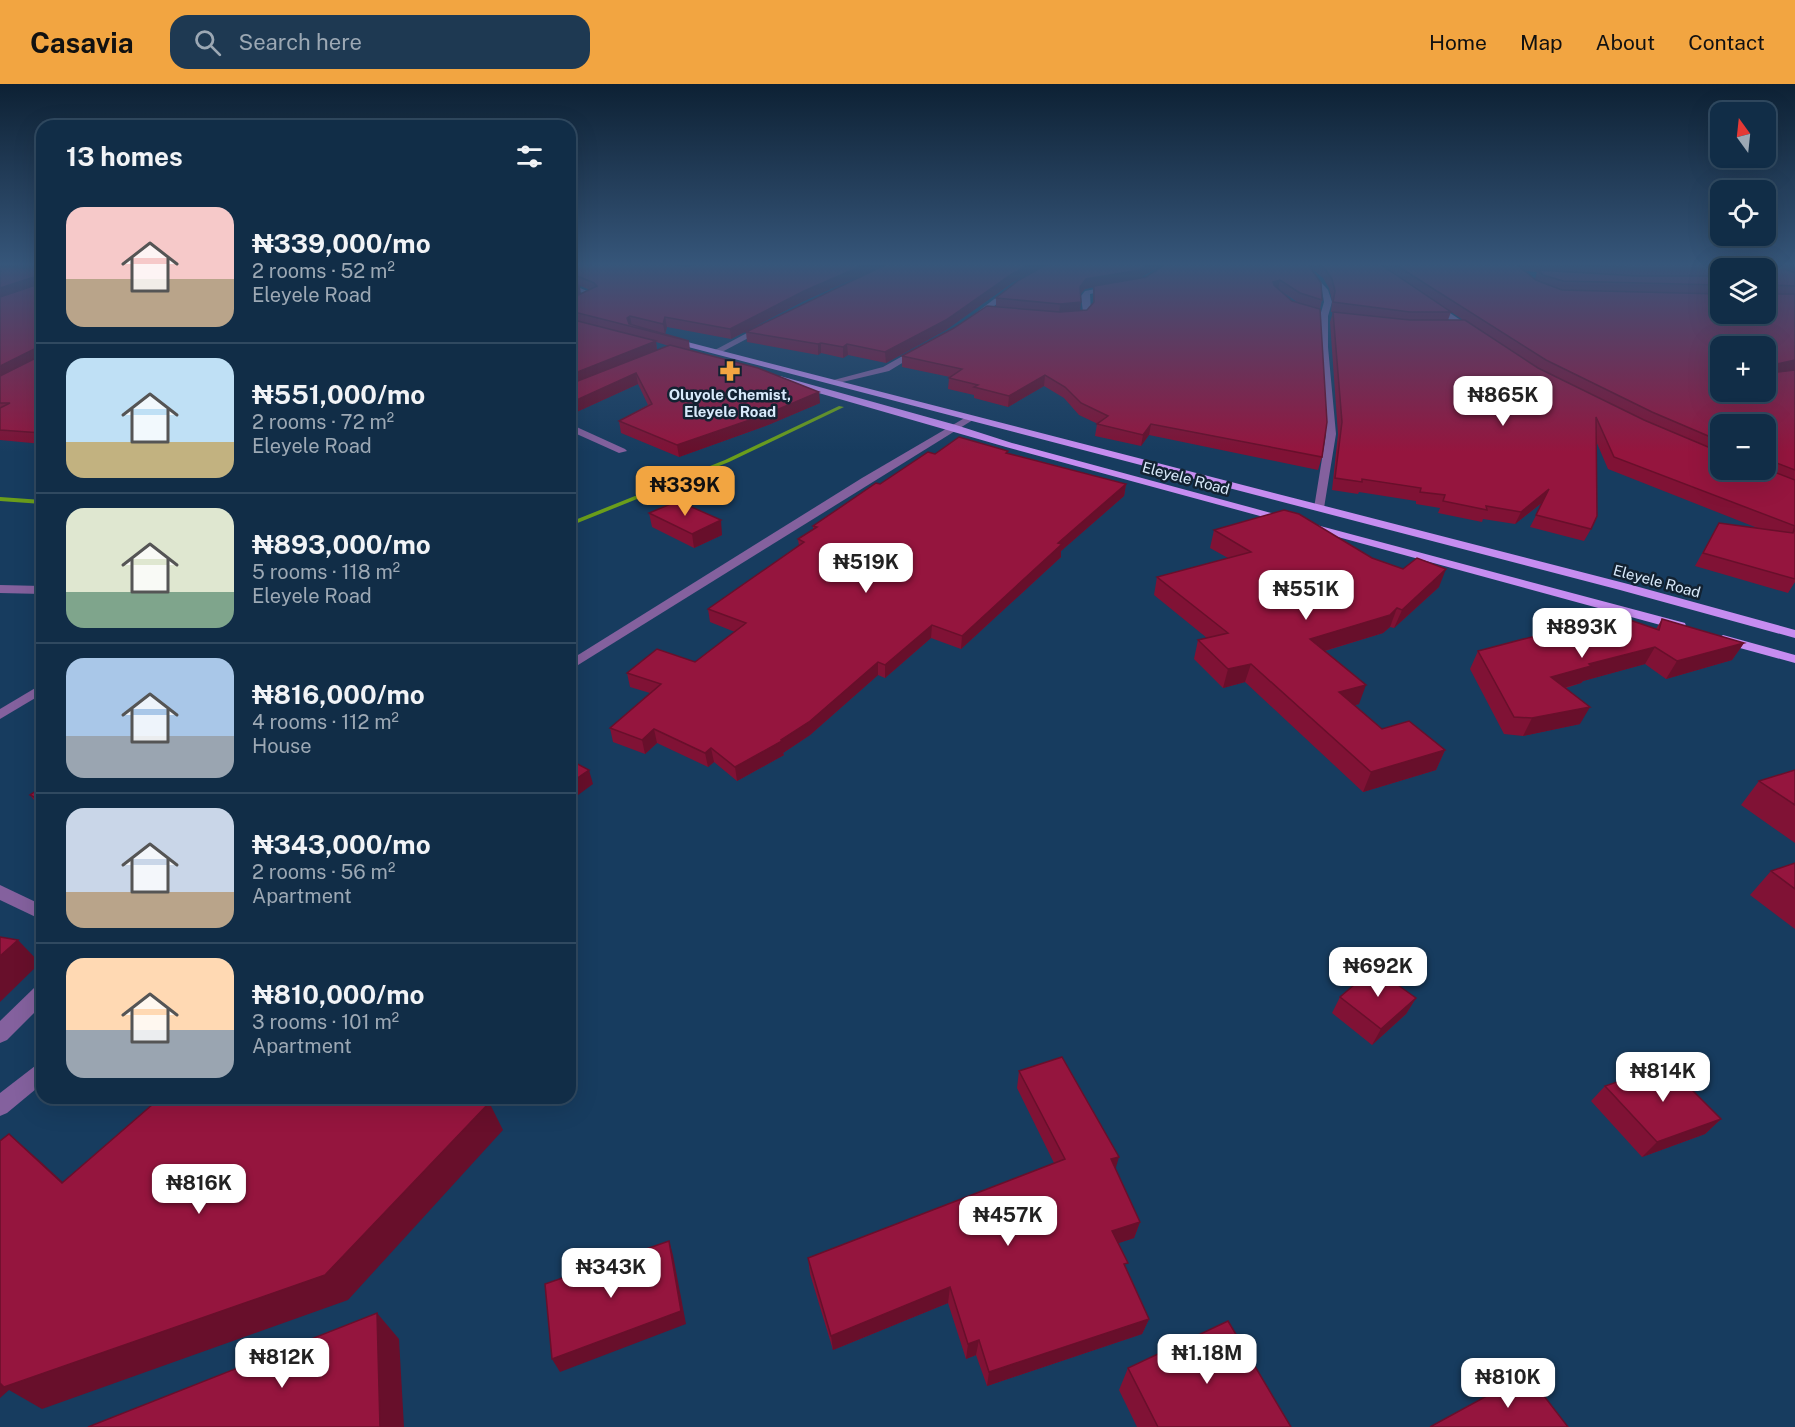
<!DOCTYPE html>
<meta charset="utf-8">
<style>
:root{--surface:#112d47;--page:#1e3952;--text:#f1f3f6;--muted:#9ca8b4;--line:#304960;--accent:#f2a541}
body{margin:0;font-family:"Public Sans",sans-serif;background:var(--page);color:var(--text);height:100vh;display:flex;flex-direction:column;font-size:22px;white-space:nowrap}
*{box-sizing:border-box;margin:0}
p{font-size:20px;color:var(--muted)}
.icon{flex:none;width:33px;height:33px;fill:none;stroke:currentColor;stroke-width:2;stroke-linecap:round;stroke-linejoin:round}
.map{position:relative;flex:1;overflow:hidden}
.side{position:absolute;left:36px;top:36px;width:540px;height:984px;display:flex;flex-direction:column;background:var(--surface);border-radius:18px;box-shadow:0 6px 24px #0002,0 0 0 2px var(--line)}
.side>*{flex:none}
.needle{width:39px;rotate:345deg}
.tools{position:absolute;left:1710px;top:18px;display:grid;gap:12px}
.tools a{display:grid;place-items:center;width:66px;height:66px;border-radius:12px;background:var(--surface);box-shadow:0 6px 24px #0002,0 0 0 2px var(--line);font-size:30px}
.price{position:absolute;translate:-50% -51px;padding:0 14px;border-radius:12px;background:#fff;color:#222;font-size:20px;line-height:39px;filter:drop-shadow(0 2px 3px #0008)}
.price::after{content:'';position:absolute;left:50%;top:36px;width:18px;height:14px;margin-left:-9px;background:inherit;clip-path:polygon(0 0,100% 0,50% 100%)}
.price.active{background:var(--accent);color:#111}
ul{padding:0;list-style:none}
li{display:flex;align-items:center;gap:18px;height:150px;padding:0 30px}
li+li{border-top:2px solid var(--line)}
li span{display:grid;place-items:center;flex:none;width:168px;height:120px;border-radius:18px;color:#555}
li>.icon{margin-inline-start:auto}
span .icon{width:72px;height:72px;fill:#fffc;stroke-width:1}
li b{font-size:26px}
h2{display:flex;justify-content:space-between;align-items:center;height:72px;padding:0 30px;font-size:26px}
header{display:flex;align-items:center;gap:36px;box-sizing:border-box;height:84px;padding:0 30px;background:var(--accent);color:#111}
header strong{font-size:28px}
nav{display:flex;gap:33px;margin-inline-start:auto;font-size:21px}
.search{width:420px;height:54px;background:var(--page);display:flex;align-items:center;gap:15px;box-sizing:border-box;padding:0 21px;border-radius:18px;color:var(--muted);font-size:22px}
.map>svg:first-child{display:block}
</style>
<header>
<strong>Casavia</strong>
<div class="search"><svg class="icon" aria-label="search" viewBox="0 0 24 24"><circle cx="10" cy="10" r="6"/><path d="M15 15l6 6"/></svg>Search here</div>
<nav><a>Home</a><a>Map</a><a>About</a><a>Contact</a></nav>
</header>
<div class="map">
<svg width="1795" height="1343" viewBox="0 0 1795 1343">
<rect width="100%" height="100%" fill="#173c5f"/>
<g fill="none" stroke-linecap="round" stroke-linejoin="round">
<g fill="#6b9e1b" fill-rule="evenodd">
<path d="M839 322 844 323 729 378 570 442V438L725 376Z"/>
<path d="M0 413 42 416V420L0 417Z"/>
</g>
<g fill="#84619e" fill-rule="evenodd">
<path d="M1311 187 1328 206 1332 218 1328 232V263L1336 350 1324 424 1319 427 1314 424 1326 350 1320 263V232L1324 218 1322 206 1308 189Z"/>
<path d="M570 200 595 210 597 211 570 224V219L587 211 570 204Z"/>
<path d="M1112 202 1114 205 1090 210 1091 228 1086 234 1069 236V232L1083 228 1081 212 1085 207Z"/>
<path d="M1010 203 1015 204 978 236H972V232Z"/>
<path d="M1432 219H1435L1477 247 1470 249 1429 223Z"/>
<path d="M762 241 769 243 720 269 713 267Z"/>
<path d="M915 265 922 267 889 287 834 300 830 297 883 283Z"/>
<path d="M968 332 976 334 570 586V576L862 394Z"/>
<path d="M570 340 625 365 627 367 619 369 570 347Z"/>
<path d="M0 501 42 502V510L0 509Z"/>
<path d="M42 600V610L0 635V625Z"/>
<path d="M0 801 42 821V836L0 816Z"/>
<path d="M42 901V921L7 956 0 959V937L35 903Z"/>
<path d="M42 979V1000L7 1029 0 1032V1009L35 982Z"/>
</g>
<g fill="#c68df0" fill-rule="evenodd">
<path d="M672 254 1628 500 1795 546V554L1620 506 669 258 668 256Z"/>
<path d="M780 292 956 341 1012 359 1290 434 1291 436 1290 438H1282L1006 363 777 297V293Z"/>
<path d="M1309 439 1685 539 1686 542 1680 546 1675 545 1305 444V440Z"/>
<path d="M1723 551 1795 571V579L1718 558 1717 555Z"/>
</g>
</g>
<g fill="#801235" fill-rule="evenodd">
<path d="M0 180H42V360L0 356Z"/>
<path d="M570 180H887L804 217 731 255 667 243 665 250 689 257 690 266 820 319 768 341 679 373 621 349 619 337 648 321 638 300 570 331ZM571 198 590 206 581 210ZM656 258 669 262 657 266Z"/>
<path d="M1164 180 1140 194 1146 193 1166 180H1795V498L1788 509 1695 482 1719 439 1760 445 1608 385 1596 357 1591 445 1584 457 1530 443 1543 418 1515 440 1483 435 1482 438 1438 429 1440 424 1416 420V417L1359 408 1358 410 1332 406 1338 350 1330 238 1333 228H1331L1332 217 1329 204 1323 194 1312 185 1322 216 1320 225 1322 373 1318 386 1149 351 1141 362 1095 352 1097 340H1098L1079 331 1064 314 1044 302 1008 323 974 314V311L948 305 949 294 950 293 902 283V272L996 222V214ZM1720 184H1766L1720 230ZM1524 187 1537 188 1535 195ZM1093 203V220L1087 226 1080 227V210L1085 205ZM1278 205 1297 218 1292 217ZM1451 228 1463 236H1448ZM1720 340H1766V386H1720Z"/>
<path d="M1012 199 946 246 886 279 848 271 843 274 821 269 818 271 747 258 746 248Z"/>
<path d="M1008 369 1126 400 1124 412 1061 467V473L961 565 931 554 885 594 878 591 810 651 783 669 784 671 737 697 714 678 708 683 657 659 645 670 613 658 610 644 650 609 630 603 627 589 695 578 735 548 710 538 708 525 799 462 798 455 813 446V442L880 400 935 370Z"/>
<path d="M649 429 722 451 694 464 652 443Z"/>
<path d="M1214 446 1372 474 1439 503 1394 544 1390 543 1383 549 1325 567 1359 620 1355 621 1382 645 1445 666 1436 686 1363 708 1245 598 1223 604 1194 575 1198 556 1207 554 1154 511 1157 493 1228 474 1210 464Z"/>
<path d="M1662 535 1744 559 1732 576 1666 595 1645 580 1583 597 1581 599 1566 604 1580 640 1523 652 1504 650 1470 585 1478 567 1656 545Z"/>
<path d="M1795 686V759L1741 721 1759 697Z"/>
<path d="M42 703V726L30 711Z"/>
<path d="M1795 779V845L1750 811 1771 787Z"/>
<path d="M1340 913 1416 914 1406 930 1372 961 1332 929Z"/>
<path d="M1019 987 1115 1084 1140 1138 1134 1154 1118 1159 1126 1185 1149 1235 1142 1250 987 1302 976 1271 966 1275 948 1219 833 1266 810 1190 808 1174 1054 1079 1017 1004Z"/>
<path d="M1605 1002 1721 1035 1705 1050 1642 1073 1591 1017Z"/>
<path d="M1128 1284 1291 1343H1137L1119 1306Z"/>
</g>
<g fill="#680f2b">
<path d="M866 180H887L804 217 731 255 730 245 804 207Z"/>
<path d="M1031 180H1046L1012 199 946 246 886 279 885 268 1012 190Z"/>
<path d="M1150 180H1164L1138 195 1085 205 1079 212 1080 203 1086 195Z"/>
<path d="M37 192 41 201 0 215V204Z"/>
<path d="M1280 196 1278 205 1271 207 1273 198Z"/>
<path d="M580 202 581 211 570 217V206Z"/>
<path d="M1081 218 1080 228 1059 230 1060 220Z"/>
<path d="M630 232 632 242H628L627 234Z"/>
<path d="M665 233 667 243 665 250 663 240Z"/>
<path d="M656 257 657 268 570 303V291Z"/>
<path d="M821 259V269L818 271V260Z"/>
<path d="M847 260 848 271 843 274V263Z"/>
<path d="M36 264 41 274 0 294V282Z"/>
<path d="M1795 276V286L1766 292 1772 281Z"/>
<path d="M636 289 638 300 570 331V319Z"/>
<path d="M1045 291 1044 302 1008 323 1009 312Z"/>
<path d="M819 308 820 319 768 341 679 373 677 361Z"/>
<path d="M1151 340 1149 351 1141 362 1143 351Z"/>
<path d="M1126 400 1124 412 1061 467V473L961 565 962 552 1058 459Z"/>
<path d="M1549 405 1544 417 1515 440 1521 428Z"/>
<path d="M721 436 722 451 694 464 692 450Z"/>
<path d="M1446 485 1439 503 1394 544 1402 526Z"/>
<path d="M1397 524 1390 543 1383 549 1304 573 1310 555Z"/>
<path d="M932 541 931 554 885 594V581Z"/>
<path d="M1744 559 1732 576 1666 595 1677 577Z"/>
<path d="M1655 563 1645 580 1583 597 1581 599 1542 610 1551 593 1589 580Z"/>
<path d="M878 578V591L810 651 783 669 784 671 737 697 735 683 781 656Z"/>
<path d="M1251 580 1245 598 1223 604 1228 585Z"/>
<path d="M1366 601 1359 620 1332 627 1339 608Z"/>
<path d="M1590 623 1580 640 1523 652 1532 634Z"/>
<path d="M654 645 657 659 645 670 642 656Z"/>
<path d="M711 664 714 678 708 683 705 669Z"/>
<path d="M1445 666 1436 686 1363 708 1371 688Z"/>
<path d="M589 686 593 700 570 717V699Z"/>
<path d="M18 856 40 879 0 918V872Z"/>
<path d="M1416 914 1406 930 1372 961 1381 945Z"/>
<path d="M487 1014 503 1046 348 1216 42 1325 9 1306 0 1314V1289Z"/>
<path d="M1721 1035 1705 1050 1642 1073 1657 1058Z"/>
<path d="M9 1050 40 1077 92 1125 62 1099Z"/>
<path d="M1119 1073 1114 1090 1111 1075Z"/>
<path d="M1140 1138 1134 1154 1107 1163 1112 1147Z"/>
<path d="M669 1157 673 1171 686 1240 560 1288 552 1275Z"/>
<path d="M950 1203 948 1219 833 1266 831 1252Z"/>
<path d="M377 1229 399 1255 404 1343H380Z"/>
<path d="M1149 1235 1142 1250 987 1302 989 1288Z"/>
<path d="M979 1256 976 1271 966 1275 968 1260Z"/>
</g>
<g fill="#95153e" stroke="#680f2b" stroke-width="1.5" fill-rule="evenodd">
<path d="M38 180H42V349L0 346V324L10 319H0V292L38 273 39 266 36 264 0 282V213L39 200 40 194 37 192 0 204V183L38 184Z"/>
<path d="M570 180H669L686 182 698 180H866L804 207 730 245 665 233 663 240 630 232 627 234 629 240 689 257 570 227V215L597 202 594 199 570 189Z"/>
<path d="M887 180H1031L1012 190 946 236 885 268 847 260 843 263 821 259 818 260 746 248Z"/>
<path d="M1047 180H1150L1140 186 1086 195 1080 203 1081 218 1060 220 996 214 1019 196Z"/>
<path d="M1166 180H1308L1321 199 1322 216 1300 209 1280 196 1273 198 1274 201 1292 217 1320 225 1327 338 1322 373 1151 340 1143 351 1097 340 1108 332 1081 319 1065 303 1045 291 1009 312 974 303 978 301 949 294 962 285 902 272 954 244 987 222 1060 228 1087 226 1094 218V202L1146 193Z"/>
<path d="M1319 180H1380L1451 228H1410L1333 218 1335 207 1332 195 1325 185Z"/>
<path d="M1394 180H1516L1536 196 1562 206 1720 210V230H1766V184H1637L1568 180H1773L1795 189V202L1771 201 1769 207 1771 210H1795V276L1772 281 1770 284 1777 288 1795 286V386L1766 375V340H1720V357L1652 328 1546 276ZM1720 262H1766V308H1720Z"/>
<path d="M1538 186 1637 192H1720V201L1563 197 1543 191Z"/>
<path d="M570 198 580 202 570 206Z"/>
<path d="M1333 228 1410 236H1465L1538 284 1644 336 1720 368V386L1766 385 1795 396V442L1614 373 1596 333 1597 432 1591 445 1536 431 1549 405 1521 428 1486 422 1487 426 1443 417 1445 411 1420 408 1421 404 1362 395V398L1335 394 1342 338Z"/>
<path d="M570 235 656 257 570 291Z"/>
<path d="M670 261 758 284 819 308 767 330 677 361 619 337 652 320 636 289 570 319V300Z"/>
<path d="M959 353 1008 367 1006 369 1126 400 1058 459 1062 460 962 552 932 541 885 581 878 578 809 638 781 656 782 657 735 683 711 664 705 669 654 645 642 656 610 644 661 600 627 589 657 565 695 578 746 539 708 525 804 458 798 455 817 443 813 442 876 399 880 400 928 368 935 370Z"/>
<path d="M678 417 721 436 692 450 649 429Z"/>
<path d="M1284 426 1299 430 1372 474 1403 485 1417 474 1446 485 1402 526 1397 524 1390 531 1310 555 1366 601 1339 608 1382 645 1409 637 1445 666 1371 688 1251 580 1228 585 1198 556 1228 549 1157 493 1251 468 1214 446Z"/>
<path d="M1719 439 1793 449 1795 442V495L1703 469Z"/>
<path d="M1615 531 1659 546 1662 535 1744 559 1677 577 1655 563 1589 580 1591 582 1551 593 1590 623 1532 634 1514 633 1478 567Z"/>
<path d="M570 676 589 686 570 699Z"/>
<path d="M1795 686V721L1759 697Z"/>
<path d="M42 703V717L30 711Z"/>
<path d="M1795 779V805L1771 787Z"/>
<path d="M0 853 18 856 0 872Z"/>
<path d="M1374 884 1416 914 1381 945 1340 913Z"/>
<path d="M1062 973 1119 1073 1111 1075 1140 1138 1112 1147 1128 1179 1124 1180 1149 1235 989 1288 979 1256 968 1260 950 1203 831 1252 808 1174 1065 1075 1019 987Z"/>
<path d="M1667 981 1721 1035 1657 1058 1605 1002Z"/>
<path d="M160 1014H486L489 1019 325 1191 4 1303 0 1299V1057L9 1050 62 1099Z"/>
<path d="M669 1157 681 1227 552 1275 545 1200Z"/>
<path d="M377 1229 380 1343H88Z"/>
<path d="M1228 1237 1291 1343H1158L1128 1284Z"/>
<path d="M1527 1290 1568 1343H1430Z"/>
</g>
<linearGradient id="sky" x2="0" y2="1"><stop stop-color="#0d2134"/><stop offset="0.49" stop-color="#36567a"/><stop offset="1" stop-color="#36567a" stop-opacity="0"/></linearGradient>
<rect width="1795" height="368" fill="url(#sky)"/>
<defs>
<g id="pharmacy-bare" transform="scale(1.62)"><path d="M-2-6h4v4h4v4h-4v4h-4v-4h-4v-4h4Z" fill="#f2a541" stroke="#122232" stroke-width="2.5" paint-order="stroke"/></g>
</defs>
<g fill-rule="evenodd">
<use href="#pharmacy-bare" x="730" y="287"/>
</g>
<g text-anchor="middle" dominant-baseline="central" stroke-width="5" stroke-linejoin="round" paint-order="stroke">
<g font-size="15" font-weight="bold" fill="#d9eafb" stroke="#122232">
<text x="730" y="310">Oluyole Chemist,<tspan x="730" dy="17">Eleyele Road</tspan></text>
</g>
<g font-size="15" fill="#d9eafb" stroke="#122232">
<text transform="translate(1186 394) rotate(15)">Eleyele Road</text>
<text transform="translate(1657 497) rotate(15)">Eleyele Road</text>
</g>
</g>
</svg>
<div class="tools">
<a><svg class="needle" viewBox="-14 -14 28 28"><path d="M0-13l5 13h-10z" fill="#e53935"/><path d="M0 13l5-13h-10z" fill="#9ca8b4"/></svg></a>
<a><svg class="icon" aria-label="locate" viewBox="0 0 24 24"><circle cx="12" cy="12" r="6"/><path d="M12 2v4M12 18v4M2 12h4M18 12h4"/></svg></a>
<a><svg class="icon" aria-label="layers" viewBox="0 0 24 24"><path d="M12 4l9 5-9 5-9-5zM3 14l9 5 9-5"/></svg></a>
<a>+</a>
<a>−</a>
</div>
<b class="price" style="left:1503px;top:343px">₦865K</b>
<b class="price active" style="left:685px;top:433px">₦339K</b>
<b class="price" style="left:866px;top:510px">₦519K</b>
<b class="price" style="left:1306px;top:537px">₦551K</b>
<b class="price" style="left:1582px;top:575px">₦893K</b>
<b class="price" style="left:1378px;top:914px">₦692K</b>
<b class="price" style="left:1663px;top:1019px">₦814K</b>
<b class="price" style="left:199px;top:1131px">₦816K</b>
<b class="price" style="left:1008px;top:1163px">₦457K</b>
<b class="price" style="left:611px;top:1215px">₦343K</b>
<b class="price" style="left:1207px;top:1301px">₦1.18M</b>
<b class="price" style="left:282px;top:1305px">₦812K</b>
<b class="price" style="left:1508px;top:1325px">₦810K</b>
<section class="side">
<h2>13 homes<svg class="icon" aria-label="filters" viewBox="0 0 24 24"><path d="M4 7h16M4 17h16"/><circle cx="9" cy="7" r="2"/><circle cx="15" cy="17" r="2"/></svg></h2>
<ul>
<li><span style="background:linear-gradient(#f6c9c9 60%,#b9a48a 0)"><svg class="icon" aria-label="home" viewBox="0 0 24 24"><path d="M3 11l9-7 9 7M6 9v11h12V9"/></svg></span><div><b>₦339,000/mo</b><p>2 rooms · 52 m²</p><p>Eleyele Road</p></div></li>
<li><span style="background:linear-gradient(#bfe0f5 70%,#c2b280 0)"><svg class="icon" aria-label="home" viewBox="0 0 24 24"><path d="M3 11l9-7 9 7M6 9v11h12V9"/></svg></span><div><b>₦551,000/mo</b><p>2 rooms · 72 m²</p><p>Eleyele Road</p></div></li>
<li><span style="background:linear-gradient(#dfe7d0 70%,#7fa58c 0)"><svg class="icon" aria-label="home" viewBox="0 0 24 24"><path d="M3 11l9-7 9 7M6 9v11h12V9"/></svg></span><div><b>₦893,000/mo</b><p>5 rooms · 118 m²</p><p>Eleyele Road</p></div></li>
<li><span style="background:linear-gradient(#a9c7e8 65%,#9aa5b1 0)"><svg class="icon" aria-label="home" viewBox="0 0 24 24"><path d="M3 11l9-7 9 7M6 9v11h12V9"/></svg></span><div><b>₦816,000/mo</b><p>4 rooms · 112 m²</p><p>House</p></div></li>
<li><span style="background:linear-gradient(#c9d6e8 70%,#b9a48a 0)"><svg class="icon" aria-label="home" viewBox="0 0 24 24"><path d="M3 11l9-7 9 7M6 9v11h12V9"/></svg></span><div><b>₦343,000/mo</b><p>2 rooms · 56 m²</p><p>Apartment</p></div></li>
<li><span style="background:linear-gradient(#ffd9b3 60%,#9aa5b1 0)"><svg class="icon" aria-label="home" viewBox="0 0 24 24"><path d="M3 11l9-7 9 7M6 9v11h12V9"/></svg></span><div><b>₦810,000/mo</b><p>3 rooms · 101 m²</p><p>Apartment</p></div></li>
</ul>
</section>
</div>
